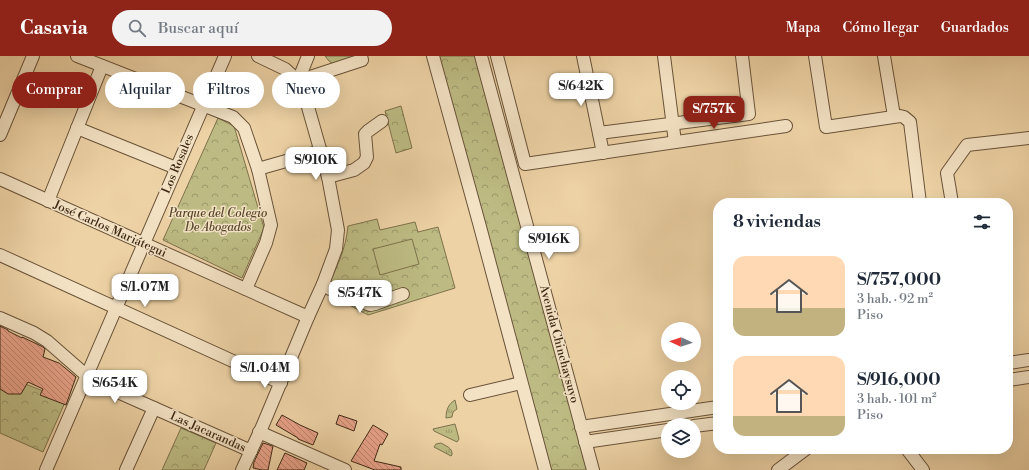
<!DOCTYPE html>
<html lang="es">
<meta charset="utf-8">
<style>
:root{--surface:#fff;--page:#f2f2f3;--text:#1f2937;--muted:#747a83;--accent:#8f2418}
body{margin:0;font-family:"Libre Bodoni",serif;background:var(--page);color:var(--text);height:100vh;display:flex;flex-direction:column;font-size:15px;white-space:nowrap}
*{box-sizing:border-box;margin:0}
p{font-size:13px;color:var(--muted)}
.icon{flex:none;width:22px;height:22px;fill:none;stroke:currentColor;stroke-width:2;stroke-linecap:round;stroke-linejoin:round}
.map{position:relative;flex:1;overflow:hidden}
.panel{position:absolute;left:713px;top:142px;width:300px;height:256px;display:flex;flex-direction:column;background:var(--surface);border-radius:16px;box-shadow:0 4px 16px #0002}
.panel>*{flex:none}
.top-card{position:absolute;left:12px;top:16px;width:380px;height:36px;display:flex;gap:8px}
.needle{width:26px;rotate:274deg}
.buttons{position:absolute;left:661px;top:266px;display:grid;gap:8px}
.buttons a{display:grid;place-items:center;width:40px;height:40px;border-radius:50%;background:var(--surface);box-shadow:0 4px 16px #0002;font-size:20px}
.price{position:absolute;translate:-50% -34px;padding:0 9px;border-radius:8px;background:#fff;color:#222;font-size:13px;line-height:26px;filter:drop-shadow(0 1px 2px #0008)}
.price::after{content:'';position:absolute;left:50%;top:24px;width:12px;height:9px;margin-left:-6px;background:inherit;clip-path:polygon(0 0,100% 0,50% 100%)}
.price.on{background:var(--accent);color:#fff}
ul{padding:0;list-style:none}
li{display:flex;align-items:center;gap:12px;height:100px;padding:0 20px}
li span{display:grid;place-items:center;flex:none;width:112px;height:80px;border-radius:12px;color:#555}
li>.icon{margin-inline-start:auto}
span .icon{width:48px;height:48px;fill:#fffc;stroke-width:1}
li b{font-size:17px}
h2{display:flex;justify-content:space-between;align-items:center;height:48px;padding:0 20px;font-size:17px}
.pill{padding:0 14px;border-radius:18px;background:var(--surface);box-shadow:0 4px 16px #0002;font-size:14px;line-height:36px}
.pill.on{background:var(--accent);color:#fff}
header{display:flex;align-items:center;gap:24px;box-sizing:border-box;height:56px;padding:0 20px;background:var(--accent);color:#fff}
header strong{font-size:19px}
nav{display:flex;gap:22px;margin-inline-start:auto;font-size:14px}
.search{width:280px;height:36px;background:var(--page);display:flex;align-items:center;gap:10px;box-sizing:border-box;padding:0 14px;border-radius:22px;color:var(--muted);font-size:15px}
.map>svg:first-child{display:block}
</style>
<header>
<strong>Casavia</strong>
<div class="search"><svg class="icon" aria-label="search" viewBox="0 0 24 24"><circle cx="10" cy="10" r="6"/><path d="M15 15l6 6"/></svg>Buscar aquí</div>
<nav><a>Mapa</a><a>Cómo llegar</a><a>Guardados</a></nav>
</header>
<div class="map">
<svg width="1029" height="414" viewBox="0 0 1029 414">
<defs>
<pattern id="grass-tufts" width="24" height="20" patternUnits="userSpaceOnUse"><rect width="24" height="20" fill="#bdbb83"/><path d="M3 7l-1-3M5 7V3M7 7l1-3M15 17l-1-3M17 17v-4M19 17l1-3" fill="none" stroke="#9b986a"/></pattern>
<pattern id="forest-crowns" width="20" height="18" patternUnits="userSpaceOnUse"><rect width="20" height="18" fill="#bdbb83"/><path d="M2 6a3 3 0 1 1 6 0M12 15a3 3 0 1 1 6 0" fill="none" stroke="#9b986a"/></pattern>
<pattern id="building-back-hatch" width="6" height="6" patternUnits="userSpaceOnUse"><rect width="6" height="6" fill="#e8a188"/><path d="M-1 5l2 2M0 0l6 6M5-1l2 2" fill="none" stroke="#bd836e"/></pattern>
</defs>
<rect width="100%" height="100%" fill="#edd2a5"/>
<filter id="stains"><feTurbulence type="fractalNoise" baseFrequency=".005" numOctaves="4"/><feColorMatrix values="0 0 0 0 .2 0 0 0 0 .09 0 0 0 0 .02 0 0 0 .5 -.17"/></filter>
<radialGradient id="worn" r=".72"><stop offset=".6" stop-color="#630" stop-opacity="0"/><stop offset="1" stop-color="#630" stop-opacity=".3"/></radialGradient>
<g fill="url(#grass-tufts)" stroke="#7e724c">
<path d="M455 344 457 353 453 356 452 361 446 362C446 355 448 348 455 344Z"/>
<path d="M455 368 459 383 457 386 434 375 433 373Z"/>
<path d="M441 387C446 390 453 392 452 399L451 400 434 391 436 388Z"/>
</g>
<g fill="url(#forest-crowns)" stroke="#7e724c">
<path d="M325 0H356L333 8 329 5Z"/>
<path d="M439 0H475L587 414H550Z"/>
<path d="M401 50 412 92 396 97 385 55Z"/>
<path d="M218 62 234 70 264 172 242 222 163 184Z"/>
<path d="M377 163 380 174 415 166 418 176 438 171 455 232 368 259 325 236C335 215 346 194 348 170Z"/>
<path d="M0 318 66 344 43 396 0 377Z"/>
<path d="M181 372 216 387 204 414H162Z"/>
</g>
<path fill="#bdbb83" stroke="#7e724c" d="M412 183 419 208 380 219 373 193Z"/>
<g fill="url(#building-back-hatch)" stroke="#3f2915">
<path d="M0 270 8 274V275L22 282V281L37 288 43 291 45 293 43 301 59 307 76 321 66 349 40 339 43 333 28 326 21 338H8L0 333Z"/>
<path d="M282 359 300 369 318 377 313 389 298 383V382L276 369Z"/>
<path d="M339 359 357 365 354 375 336 368Z"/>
<path d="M373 369 388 378 382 389 380 388 374 405 401 411V414H375L351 405Z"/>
<path d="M263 387 273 390 268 414H262L253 412 254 406Z"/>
<path d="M285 397 307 407 304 414H277Z"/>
</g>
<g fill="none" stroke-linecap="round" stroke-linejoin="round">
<g stroke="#6a5339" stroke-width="14">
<g id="minor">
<path d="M77 0 233 61 244 72 258 113 271 169 266 187 246 233"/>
<path d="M433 0 479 167 545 414"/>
<path d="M481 0 593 414"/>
<path d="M497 0 525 108 786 70"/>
<path d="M583 0 603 97"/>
<path d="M664 0 675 86"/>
<path d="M815 0 826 71 900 60 904 61 910 66 920 147"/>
<path d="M884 0 894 60"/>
<path d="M298 25 362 4 361 0"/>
<path d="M298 25 308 0"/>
<path d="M77 72 176 112"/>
<path d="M599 77 749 58 742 0"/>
<path d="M0 79 33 0"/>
<path d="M258 113 321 95"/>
<path d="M328 121 354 114 364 107 367 101 365 78 368 75 382 65"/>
<path d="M0 123 308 261"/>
<path d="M48 145 102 10"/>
<path d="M952 147 947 117 967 89 1029 82"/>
<path d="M0 199 281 327"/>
<path d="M323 228 330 233 370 249 375 248 403 238"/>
<path d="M0 262 34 277 47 285 87 320 102 329 251 395"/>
<path d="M1008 307 1029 304"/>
<path d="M1008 324 1029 321"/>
<path d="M470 339 521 327"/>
<path d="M694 370 718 367"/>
<path d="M581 371 718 351"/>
<path d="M259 376 345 414"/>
<path d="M585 386 668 374"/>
<path d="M907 393 923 414"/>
<path d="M46 414 225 0"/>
<path d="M126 414 154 352"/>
<path d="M242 414 262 371 308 261 323 228 336 193 338 174 328 121 304 37 298 25 285 13 258 0"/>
<path d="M778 414 806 393"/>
</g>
</g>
<use href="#minor" stroke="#f3e2c4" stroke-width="12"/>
</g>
<g text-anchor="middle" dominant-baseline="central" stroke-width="3" stroke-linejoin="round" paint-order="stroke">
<g font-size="12" fill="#3f2915" stroke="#f3e2c4">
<text transform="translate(178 108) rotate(-67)">Los Rosales</text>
<text transform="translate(110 173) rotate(24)">José Carlos Mariátegui</text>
<text transform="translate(559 288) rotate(75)">Avenida Chinchaysuyo</text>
<text transform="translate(208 376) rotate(24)">Las Jacarandas</text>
</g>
<g font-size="12" font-style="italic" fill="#58462b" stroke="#f3e2c4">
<text x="218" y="157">Parque del Colegio<tspan x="218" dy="14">De Abogados</tspan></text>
</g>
</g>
<rect width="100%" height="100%" filter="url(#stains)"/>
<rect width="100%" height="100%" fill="url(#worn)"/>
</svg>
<div class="buttons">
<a><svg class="needle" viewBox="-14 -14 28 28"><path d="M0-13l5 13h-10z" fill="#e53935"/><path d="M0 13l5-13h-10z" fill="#747a83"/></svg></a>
<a><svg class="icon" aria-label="locate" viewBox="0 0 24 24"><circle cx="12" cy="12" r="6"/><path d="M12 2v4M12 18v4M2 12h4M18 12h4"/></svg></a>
<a><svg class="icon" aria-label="layers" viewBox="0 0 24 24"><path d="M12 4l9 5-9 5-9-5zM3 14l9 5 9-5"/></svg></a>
</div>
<b class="price" style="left:581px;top:51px">S/642K</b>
<b class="price on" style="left:714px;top:74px">S/757K</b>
<b class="price" style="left:316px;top:125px">S/910K</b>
<b class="price" style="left:549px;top:204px">S/916K</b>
<b class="price" style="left:145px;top:252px">S/1.07M</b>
<b class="price" style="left:360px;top:258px">S/547K</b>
<b class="price" style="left:265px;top:333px">S/1.04M</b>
<b class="price" style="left:115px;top:348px">S/654K</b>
<div class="top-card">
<a class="pill on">Comprar</a>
<a class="pill">Alquilar</a>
<a class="pill">Filtros</a>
<a class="pill">Nuevo</a>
</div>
<section class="panel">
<h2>8 viviendas<svg class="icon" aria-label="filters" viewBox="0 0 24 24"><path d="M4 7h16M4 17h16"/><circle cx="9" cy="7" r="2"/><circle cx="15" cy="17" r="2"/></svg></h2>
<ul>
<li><span style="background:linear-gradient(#ffd9b3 65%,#c2b280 0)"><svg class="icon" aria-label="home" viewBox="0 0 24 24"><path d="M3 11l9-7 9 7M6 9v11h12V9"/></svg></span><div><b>S/757,000</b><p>3 hab. · 92 m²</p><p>Piso</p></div></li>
<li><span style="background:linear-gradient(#ffd9b3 75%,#c2b280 0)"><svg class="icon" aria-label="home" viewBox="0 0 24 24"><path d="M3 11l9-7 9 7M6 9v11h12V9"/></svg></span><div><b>S/916,000</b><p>3 hab. · 101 m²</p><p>Piso</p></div></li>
</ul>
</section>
</div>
